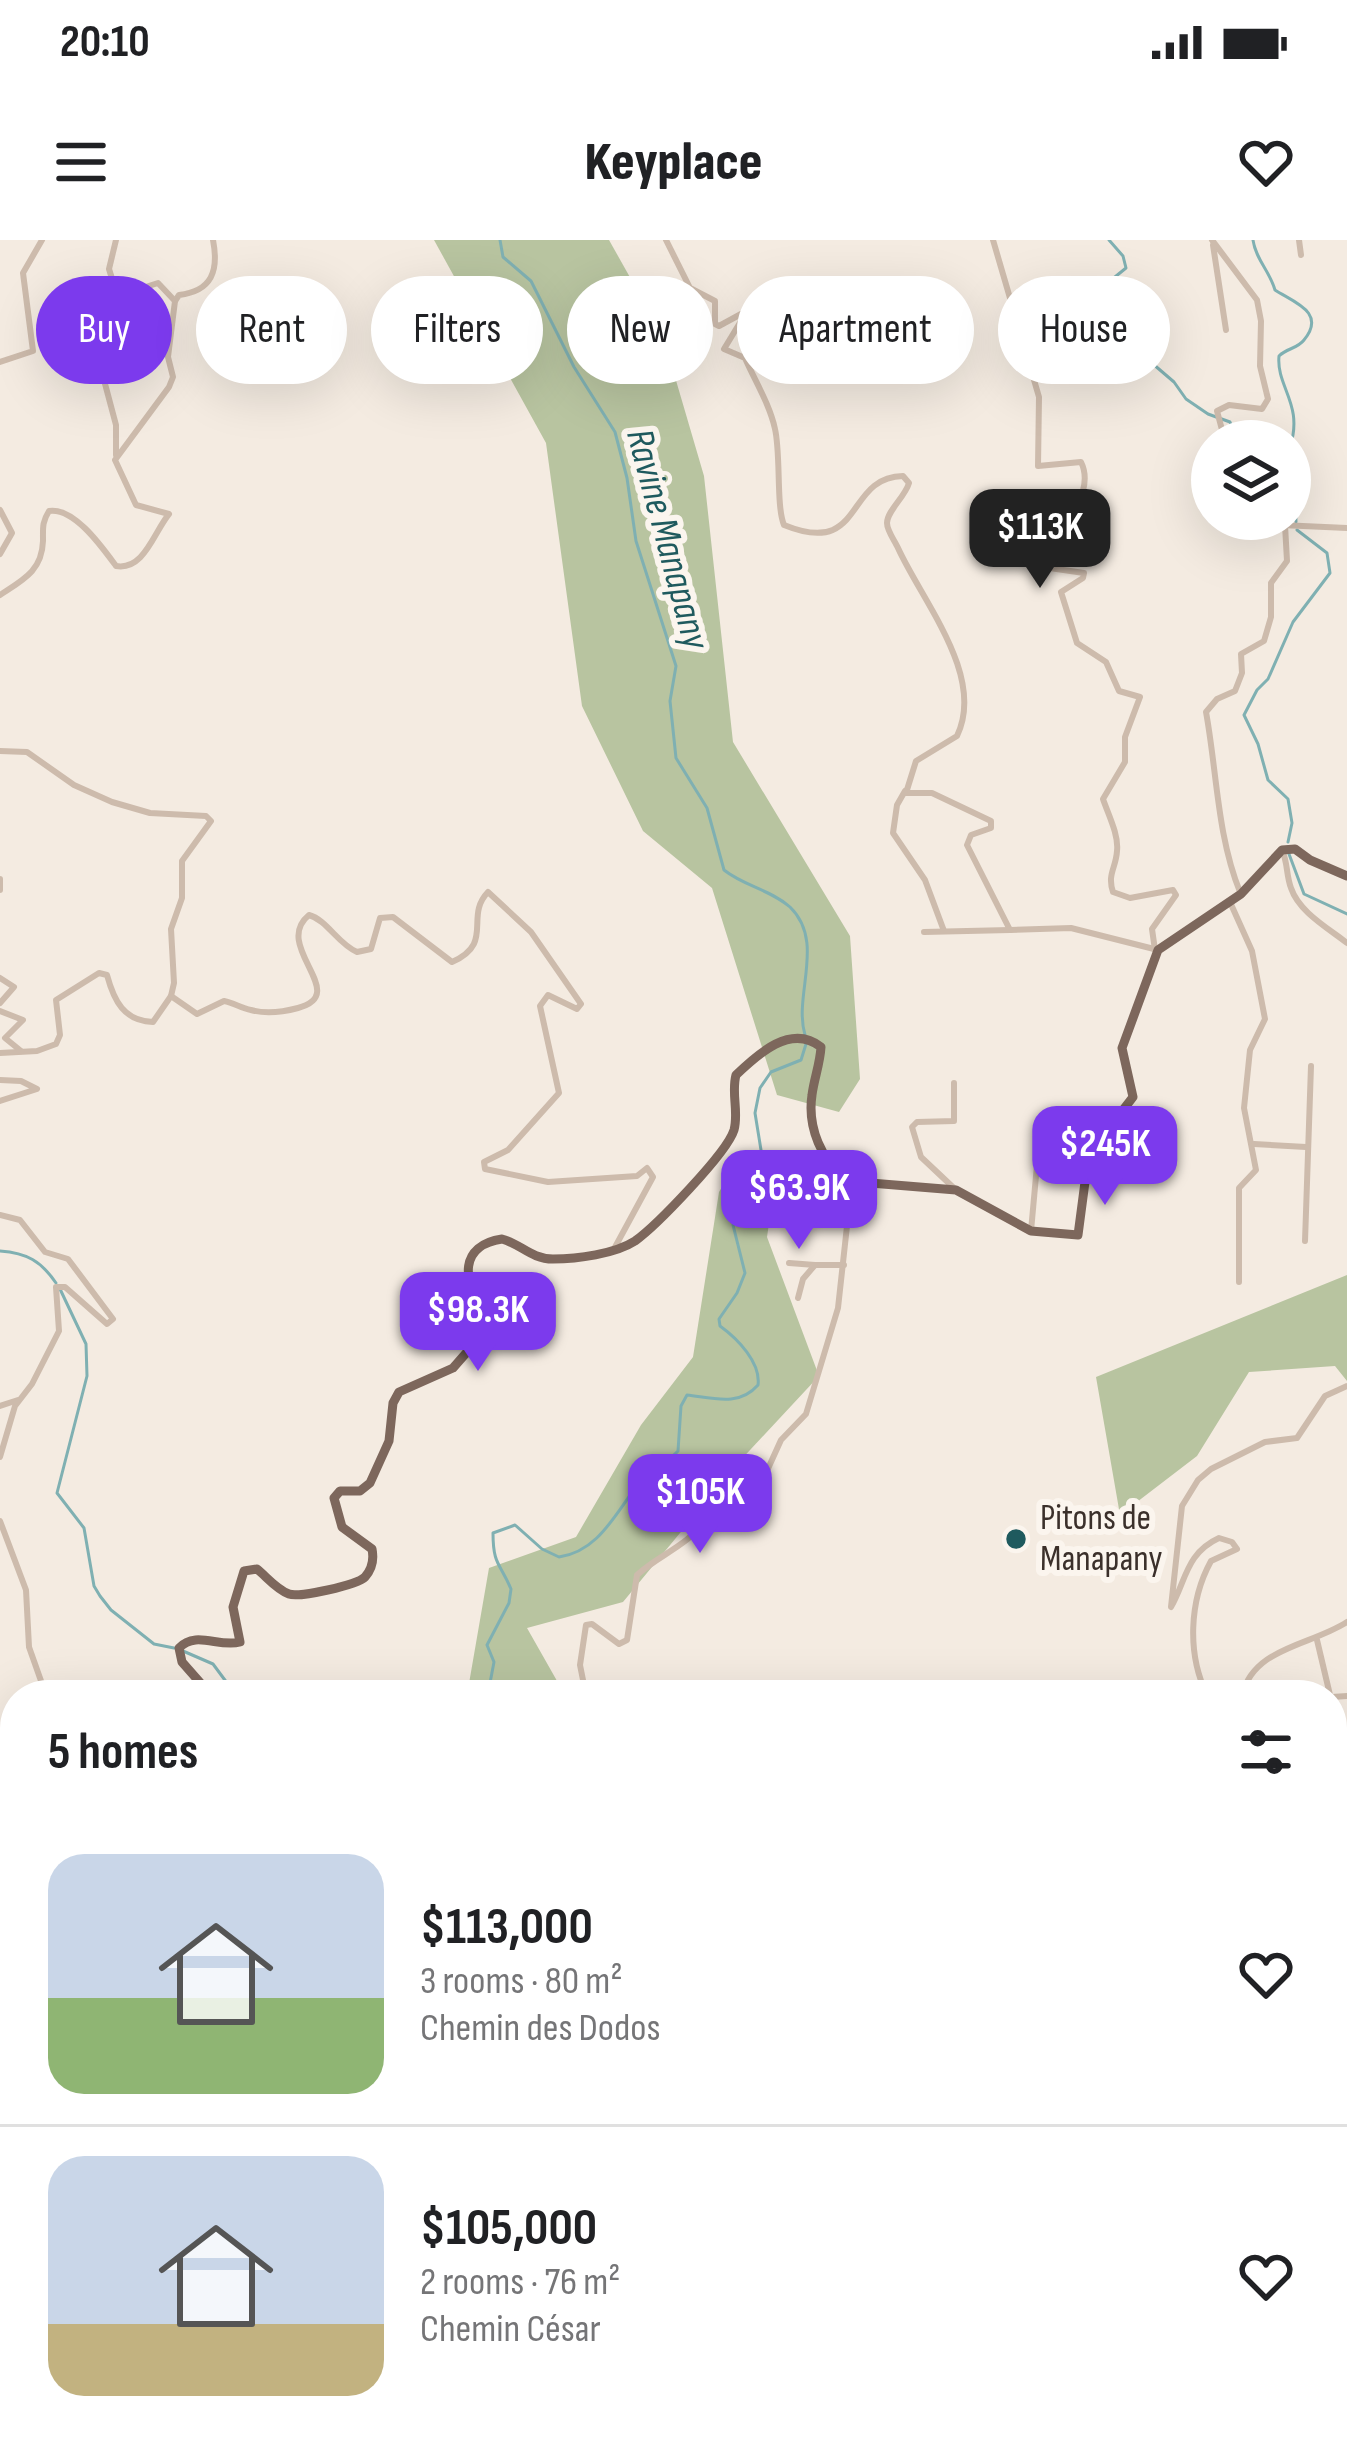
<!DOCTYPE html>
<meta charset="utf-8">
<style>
:root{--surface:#fff;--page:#f6f6f6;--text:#202124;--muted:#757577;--line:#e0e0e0;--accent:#7c3aed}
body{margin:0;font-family:"Sofia Sans Condensed",sans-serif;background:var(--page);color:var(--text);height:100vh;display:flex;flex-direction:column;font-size:45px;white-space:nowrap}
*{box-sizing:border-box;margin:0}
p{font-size:39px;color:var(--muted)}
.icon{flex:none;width:66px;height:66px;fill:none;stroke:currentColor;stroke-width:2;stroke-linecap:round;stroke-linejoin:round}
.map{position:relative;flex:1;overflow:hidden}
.panel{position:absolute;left:0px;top:1440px;width:1347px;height:771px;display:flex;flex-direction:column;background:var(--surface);border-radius:48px 48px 0 0;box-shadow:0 12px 48px #0002}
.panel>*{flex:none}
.top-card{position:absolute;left:36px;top:36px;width:1275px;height:108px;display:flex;gap:24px}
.fabs{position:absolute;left:1191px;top:180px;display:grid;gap:24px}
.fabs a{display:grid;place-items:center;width:120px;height:120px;border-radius:50%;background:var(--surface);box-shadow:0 12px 48px #0002;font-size:60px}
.price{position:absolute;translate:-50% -102px;padding:0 27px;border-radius:24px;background:var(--accent);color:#fff;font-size:39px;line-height:78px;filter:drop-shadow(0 3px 6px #0008)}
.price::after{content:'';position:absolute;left:50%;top:72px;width:36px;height:27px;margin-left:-18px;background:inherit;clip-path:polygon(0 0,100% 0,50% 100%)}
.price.on{background:#222;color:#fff}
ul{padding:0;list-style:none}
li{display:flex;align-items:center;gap:36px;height:300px;padding:0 48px}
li+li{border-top:3px solid var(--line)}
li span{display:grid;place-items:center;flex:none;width:336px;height:240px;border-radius:36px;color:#555}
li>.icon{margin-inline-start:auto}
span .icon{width:144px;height:144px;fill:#fffc;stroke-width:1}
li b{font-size:51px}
h2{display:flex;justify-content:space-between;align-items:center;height:144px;padding:0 48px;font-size:51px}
.tag{padding:0 42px;border-radius:54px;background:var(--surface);box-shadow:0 12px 48px #0002;font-size:42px;line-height:108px}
.tag.on{background:var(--accent);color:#fff}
.status{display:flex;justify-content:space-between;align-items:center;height:84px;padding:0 60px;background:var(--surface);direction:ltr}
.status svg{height:33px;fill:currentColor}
header{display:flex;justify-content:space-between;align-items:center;height:156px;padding:0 48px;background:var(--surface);font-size:54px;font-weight:800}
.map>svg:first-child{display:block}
</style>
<div class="status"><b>20:10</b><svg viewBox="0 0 49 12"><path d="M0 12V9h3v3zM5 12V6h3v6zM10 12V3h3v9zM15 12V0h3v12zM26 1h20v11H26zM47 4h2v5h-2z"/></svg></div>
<header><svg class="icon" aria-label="menu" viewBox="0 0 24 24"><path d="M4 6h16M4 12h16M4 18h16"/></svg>Keyplace<svg class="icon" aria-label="heart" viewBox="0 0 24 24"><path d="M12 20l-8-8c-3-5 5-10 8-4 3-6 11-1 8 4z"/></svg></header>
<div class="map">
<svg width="1347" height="2210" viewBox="0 0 1347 2210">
<rect width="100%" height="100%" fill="#f4ebe1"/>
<g fill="#b8c4a0">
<path d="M434 0H609L663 96 704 236 733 502 850 696 860 839 839 872 777 855 712 648 643 591 582 466 546 203Z"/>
<path d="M735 926 776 936 767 997 819 1136 737 1224 623 1362 527 1388 565 1455H467L489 1328 576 1297 641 1185 693 1117 719 952Z"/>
<path d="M1347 1035V1141L1335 1126 1249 1132 1197 1216 1120 1275 1096 1137Z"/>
<path d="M353 2196H459L442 2210H331Z"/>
</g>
<path fill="#7fb0b2" d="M1332 2067 1347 2074V2210H442L459 2196H1332Z"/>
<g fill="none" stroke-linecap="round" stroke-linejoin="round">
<g stroke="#7fb0b2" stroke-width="3">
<path d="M500 0 503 17 531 41 574 127 615 192 627 238 636 301 676 426 670 461 676 518 707 568 724 630C744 646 771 650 790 667 826 702 793 755 805 795"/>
<path d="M1109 0 1123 16 1126 28 1094 54 1109 103 1139 112 1174 142 1186 159 1208 174 1230 182 1238 201"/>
<path d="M1253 0C1256 20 1269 30 1275 50 1293 62 1327 72 1304 100 1297 109 1287 108 1279 116 1276 147 1304 164 1290 207"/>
<path d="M1290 241 1295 254 1296 282"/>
<path d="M1288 602 1292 583 1288 559 1268 540 1258 504 1244 475 1257 450 1268 439 1293 382 1330 333 1327 313 1297 290"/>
<path d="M1289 614 1304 654 1347 674"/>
<path d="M0 1011C27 1013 41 1021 56 1043"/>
<path d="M60 1049 86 1104 87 1136 57 1253 84 1288 94 1346 100 1356 111 1370 154 1404 174 1408"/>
<path d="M183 1411 213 1424 236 1455"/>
<path d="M500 1455 490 1443 494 1422 487 1405 509 1363 511 1349C500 1323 493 1325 493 1293L515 1285 542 1309 559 1317C601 1311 617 1269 641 1241 651 1229 667 1223 678 1211L681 1166 687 1155C713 1158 739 1167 758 1145 761 1123 738 1099 720 1086L719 1079 737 1053 745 1033 733 985 761 910 755 873 760 848 771 832 801 820 806 804"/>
</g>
<g stroke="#cdbbac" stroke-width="6">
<path d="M116 0 109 29 114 45 130 52 158 43 175 61"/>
<path d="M666 0 690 48 715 61V84L719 86 741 74V81L724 109 745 118C755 141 770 165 775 189 781 215 776 266 784 285 865 318 844 237 903 236L909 243C905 257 887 271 887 283 887 291 895 301 898 308 922 361 986 436 957 496L916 521 906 553H932L991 581V588L971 595 967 605 1010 690 1071 688 1158 710"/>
<path d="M993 0 1039 157 1038 226 1081 222C1091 242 1079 263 1069 282L1042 294 1024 310 1064 298 1080 303 1079 307 1052 315 1043 327 1084 333 1083 338 1061 352 1077 403 1106 422 1119 451 1140 457 1125 497V522L1103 559C1108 574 1119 595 1117 611 1116 628 1107 634 1113 652L1130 658 1173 650 1176 655 1152 689 1155 710"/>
<path d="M1212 0 1257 60 1261 81 1260 126 1268 159 1262 169 1229 165 1217 171 1225 201"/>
<path d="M1299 0 1301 15"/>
<path d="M1213 5 1226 90"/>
<path d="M72 70 75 103 90 113 104 140 116 185V215"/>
<path d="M0 122 33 111 23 33 42 0"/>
<path d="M0 270 12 293 0 314"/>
<path d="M1254 279 1261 284 1347 288"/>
<path d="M0 355C23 340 42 331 43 301 43 288 42 282 49 271 74 267 102 307 116 326 144 331 154 292 169 274L136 265 115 220 169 147 173 137 168 117 175 61 179 55C212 51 219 31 213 0"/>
<path d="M0 511 27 512 74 545 112 562 150 573 206 576 211 581 182 621V658L171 689 174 743 171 756 153 782C124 781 114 761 107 735L99 733 56 760 60 795 56 804 37 811 0 813"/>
<path d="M905 551 897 565 893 593 925 640 944 691"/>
<path d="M1282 610C1288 623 1286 635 1291 648 1299 672 1328 688 1347 703"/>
<path d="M0 639V650"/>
<path d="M1240 652C1217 595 1217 532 1206 472L1217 459 1235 451 1242 433 1241 414 1264 401 1271 377V343L1287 321 1285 285"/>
<path d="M1230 662 1252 711 1265 779 1250 810 1244 868 1256 930 1239 948V1042"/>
<path d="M924 692 1010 690"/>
<path d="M0 738 14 747 0 763"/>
<path d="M171 756 197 774 224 761C234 763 241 768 251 770 265 774 283 772 298 768 352 754 271 706 309 675 327 680 338 704 357 712L371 709 380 678 393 677 452 722C495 703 464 677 488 652L531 692 581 764 577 769 548 755 540 766 559 853 508 910 484 922 485 929 548 942 637 936 647 928 653 937 614 1009"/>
<path d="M0 771 23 780 5 798 21 811"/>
<path d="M0 840 21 841 37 849 0 861"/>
<path d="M954 843V881L917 882 912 887 921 917 956 950"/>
<path d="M1254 904 1306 907"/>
<path d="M0 975 20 980 45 1012 68 1019 113 1079 107 1084 65 1047H56L59 1091 32 1144 15 1166 0 1217"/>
<path d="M1031 991 1039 903"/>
<path d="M1305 1001 1311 826"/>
<path d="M789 1023 815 1025"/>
<path d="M798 1058 803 1039 815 1025H844"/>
<path d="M0 1166 18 1160"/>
<path d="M0 1281 26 1350 29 1407 46 1455"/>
<path d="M1317 1400 1330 1455"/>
<path d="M586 1455 580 1425 586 1385 592 1384 619 1404 627 1400 637 1335C659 1315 687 1306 705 1281 718 1261 712 1223 744 1221L766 1233 781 1200 806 1174 838 1068 847 986 846 941"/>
<path d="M1207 1455C1187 1414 1189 1361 1211 1321L1237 1309 1232 1302 1219 1298C1186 1313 1186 1341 1171 1367L1182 1266 1198 1240 1211 1229 1265 1202 1297 1198 1325 1156 1347 1146"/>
<path d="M1242 1455C1254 1407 1310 1406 1347 1382"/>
<path d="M1332 1457 1347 1456"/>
<path d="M0 1742 15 1764"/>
<path d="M0 1789 15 1777"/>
<path d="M0 1867 15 1870"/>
<path d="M1332 1902 1347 1906"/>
<path d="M0 2084 15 2077"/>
<path d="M0 2144 7 2130"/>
</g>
<g stroke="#7d675c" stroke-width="9">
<path d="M211 1455 182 1422 179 1408C196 1390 219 1408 240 1402L233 1367 244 1331 257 1329C267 1337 276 1349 289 1354 299 1358 357 1345 365 1337 373 1328 374 1319 372 1309L342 1287 334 1258 340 1251H360L370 1243 389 1201 393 1163 399 1152 453 1128 489 1087 487 1068C460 1042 460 1005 502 999 521 1004 531 1019 553 1019 577 1019 615 1014 635 1001 656 986 727 913 734 890 739 872 731 853 736 835 758 814 791 783 821 807 820 824 814 839 812 855 807 888 822 920 846 941L956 950 1031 991 1078 995 1085 942 1115 913 1123 870 1133 857 1122 808 1158 710 1241 654 1282 610 1295 609 1310 620 1347 636"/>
<path d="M1332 1690 1347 1688"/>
<path d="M0 1878 15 1876"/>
</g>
</g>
<circle fill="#1f5a5e" stroke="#fbf5ee" stroke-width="4.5" cx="1016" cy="1299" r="12"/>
<g text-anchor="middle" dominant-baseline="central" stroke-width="12" stroke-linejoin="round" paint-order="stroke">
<g font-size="36" fill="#3b302b" stroke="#fbf5ee" text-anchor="start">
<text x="1040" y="1278">Pitons de<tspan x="1040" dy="41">Manapany</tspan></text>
</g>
<g font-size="39" font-style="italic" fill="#1f5a5e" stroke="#fbf5ee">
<text transform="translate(667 299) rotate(75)">Ravine Manapany</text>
</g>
</g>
</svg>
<div class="fabs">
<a><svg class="icon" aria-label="layers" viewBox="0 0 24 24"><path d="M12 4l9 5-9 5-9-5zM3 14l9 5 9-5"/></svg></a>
</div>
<b class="price on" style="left:1040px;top:351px">$113K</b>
<b class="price" style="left:1105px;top:968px">$245K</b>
<b class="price" style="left:799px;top:1012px">$63.9K</b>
<b class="price" style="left:478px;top:1134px">$98.3K</b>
<b class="price" style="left:700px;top:1316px">$105K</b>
<div class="top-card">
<a class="tag on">Buy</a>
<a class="tag">Rent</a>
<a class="tag">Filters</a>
<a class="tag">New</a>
<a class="tag">Apartment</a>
<a class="tag">House</a>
</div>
<section class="panel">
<h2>5 homes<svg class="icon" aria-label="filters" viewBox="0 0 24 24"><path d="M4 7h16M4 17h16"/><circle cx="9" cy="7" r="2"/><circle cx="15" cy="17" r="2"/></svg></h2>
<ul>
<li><span style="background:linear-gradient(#c9d6e8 60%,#8fb573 0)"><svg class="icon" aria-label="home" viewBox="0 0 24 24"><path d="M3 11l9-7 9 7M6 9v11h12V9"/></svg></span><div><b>$113,000</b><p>3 rooms · 80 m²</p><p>Chemin des Dodos</p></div><svg class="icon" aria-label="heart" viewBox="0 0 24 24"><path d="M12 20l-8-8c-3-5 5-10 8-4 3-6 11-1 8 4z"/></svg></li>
<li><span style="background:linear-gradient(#c9d6e8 70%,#c2b280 0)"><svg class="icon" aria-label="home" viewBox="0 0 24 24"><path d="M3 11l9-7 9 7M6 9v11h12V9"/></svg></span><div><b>$105,000</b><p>2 rooms · 76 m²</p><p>Chemin César</p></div><svg class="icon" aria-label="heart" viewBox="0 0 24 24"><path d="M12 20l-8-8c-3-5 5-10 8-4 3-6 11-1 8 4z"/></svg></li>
</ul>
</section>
</div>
